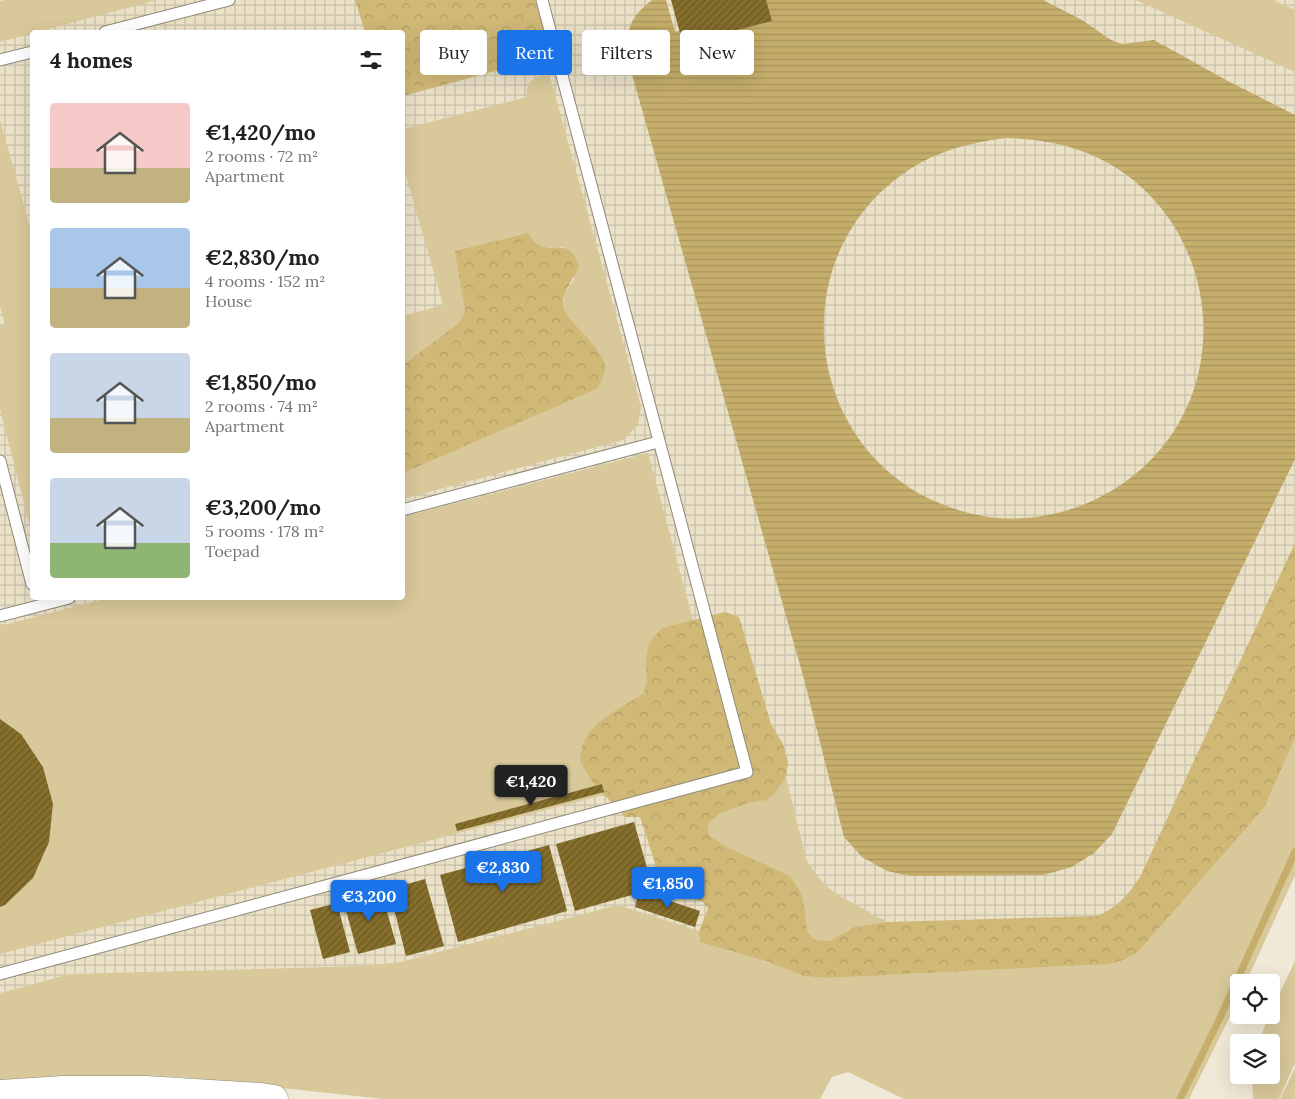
<!DOCTYPE html>
<meta charset="utf-8">
<style>
:root{--surface:#fff;--page:#f6f6f6;--text:#202124;--muted:#757577;--accent:#1a73e8}
body{margin:0;font-family:Lora,serif;background:var(--page);color:var(--text);height:100vh;display:flex;flex-direction:column;font-size:19px;white-space:nowrap}
*{box-sizing:border-box;margin:0}
p{font-size:16px;color:var(--muted)}
.icon{flex:none;width:28px;height:28px;fill:none;stroke:currentColor;stroke-width:2;stroke-linecap:round;stroke-linejoin:round}
.map{position:relative;flex:1;overflow:hidden}
.sheet{position:absolute;left:30px;top:30px;width:375px;height:570px;display:flex;flex-direction:column;background:var(--surface);border-radius:5px;box-shadow:0 5px 20px #0002}
.sheet>*{flex:none}
.guide{position:absolute;left:420px;top:30px;width:475px;height:45px;display:flex;gap:10px}
.controls{position:absolute;left:1230px;top:974px;display:grid;gap:10px}
.controls a{display:grid;place-items:center;width:50px;height:50px;border-radius:5px;background:var(--surface);box-shadow:0 5px 20px #0002;font-size:25px}
.price{position:absolute;translate:-50% -42px;padding:0 11px;border-radius:5px;background:var(--accent);color:#fff;font-size:16px;line-height:32px;filter:drop-shadow(0 1px 2px #0008)}
.price::after{content:'';position:absolute;left:50%;top:30px;width:15px;height:11px;margin-left:-8px;background:inherit;clip-path:polygon(0 0,100% 0,50% 100%)}
.price.on{background:#222;color:#fff}
ul{padding:0;list-style:none}
li{display:flex;align-items:center;gap:15px;height:125px;padding:0 20px}
li span{display:grid;place-items:center;flex:none;width:140px;height:100px;border-radius:5px;color:#555}
li>.icon{margin-inline-start:auto}
span .icon{width:60px;height:60px;fill:#fffc;stroke-width:1}
li b{font-size:21px}
h2{display:flex;justify-content:space-between;align-items:center;height:60px;padding:0 20px;font-size:21px}
.pill{padding:0 18px;border-radius:5px;background:var(--surface);box-shadow:0 5px 20px #0002;font-size:18px;line-height:45px}
.pill.on{background:var(--accent);color:#fff}
.map>svg:first-child{display:block}
</style>
<div class="map">
<svg width="1295" height="1099" viewBox="0 0 1295 1099">
<defs>
<pattern id="industrial-grid" width="8" height="8" patternUnits="userSpaceOnUse" patternTransform="scale(1.25)"><rect width="8" height="8" fill="#eae1c7"/><path d="M0 4h8M4 0v8" fill="none" stroke="#c8c0a9"/></pattern>
<pattern id="forest-crowns" width="20" height="18" patternUnits="userSpaceOnUse" patternTransform="scale(1.25)"><rect width="20" height="18" fill="#d0b876"/><path d="M2 6a3 3 0 1 1 6 0M12 15a3 3 0 1 1 6 0" fill="none" stroke="#b29d65"/></pattern>
<pattern id="water-rules" width="6" height="5" patternUnits="userSpaceOnUse" patternTransform="scale(1.25)"><rect width="6" height="5" fill="#c5ae6b"/><path d="M0 2.5h6" fill="none" stroke="#a8945b"/></pattern>
<pattern id="building-hatch" width="6" height="6" patternUnits="userSpaceOnUse" patternTransform="scale(1.25)"><rect width="6" height="6" fill="#866f2c"/><path d="M-1 1l2-2M0 6l6-6M5 7l2-2" fill="none" stroke="#6c5a24"/></pattern>
</defs>
<rect width="100%" height="100%" fill="#f0e9d7"/>
<path fill="url(#industrial-grid)" fill-rule="evenodd" d="M55 0H1295V875L1246 982H1239V998L364 966 70 974 0 993V15ZM32 32H402V598H32Z"/>
<g fill="#d8c89a">
<path d="M4 0H157L0 42V1Z"/>
<path d="M1136 0H1273L1295 10V72Z"/>
<path d="M549 73 641 407 638 425 623 440 403 499V473L597 389 604 375 605 365 597 350 566 315 563 305 566 291 575 278 565 247C553 247 539 250 531 239L456 251 465 310 459 323 403 365V316L443 305 403 164V129L527 97C526 80 533 78 549 73Z"/>
<path d="M0 120 32 234V534L0 409V326L5 325 0 306Z"/>
<path d="M648 453 720 720 679 775 0 954V907L5 905 33 878 49 842 53 804 43 766 21 734 0 719V626L108 598H402L403 517Z"/>
<path d="M1295 738V875L1246 982H1239V998L1189 1099H904L848 1072 832 1077 820 1099H384L179 1077 131 1076 0 1080V993L70 974 364 966 401 962 618 905 699 931 700 942 766 961 804 976 825 978 1109 964 1124 960 1138 952 1264 808Z"/>
<path d="M786 777 806 859 815 873 826 886 840 896 887 922 855 927 829 941 815 940 807 931 805 911 790 876 727 847 709 835 708 824 719 814 748 803 767 800 775 793Z"/>
<path d="M1295 961V1063L1279 1099H1253L1252 1075H1271V1042H1259L1268 1017 1271 1015V1011Z"/>
<path d="M1295 1068V1099H1280Z"/>
</g>
<g fill="url(#forest-crowns)">
<path d="M355 0H535L549 47 548 53 539 59 403 96 402 32H365Z"/>
<path d="M528 233C544 264 567 230 579 266 575 278 562 291 563 304 563 311 568 317 572 321 581 332 605 354 605 367 605 375 601 382 597 389L403 473V365L459 323 465 311 455 251Z"/>
<path d="M1295 543V738L1264 808 1138 952 1124 960 1109 964 825 978 804 976 766 961 700 942 699 931 708 909 703 902 673 890 661 881 640 817H625L593 783 580 761C581 755 581 748 584 742 593 720 625 706 644 693L647 679 646 660 649 643 662 628 725 612 739 617 771 724 783 744 788 762 786 777 775 793 767 800 748 803 719 814 708 824 709 835 727 847 790 876 801 893 805 911 807 931 815 940 829 941 855 927 887 922 1097 916C1116 909 1129 894 1140 877Z"/>
</g>
<path fill="url(#water-rules)" fill-rule="evenodd" d="M652 0H666L675 32 763 11 761 0H1043L1082 20 1111 40 1122 44 1154 40 1226 80 1295 115V459L1112 834 1094 853 1072 867 1043 875 910 876 887 871 862 857 844 837 804 679 627 57C627 28 629 18 652 0ZM1006 138C1044 139 1081 146 1115 167 1221 234 1235 389 1139 471 1106 499 1067 515 1025 518 991 521 956 512 926 497 803 433 787 259 900 176 932 152 967 143 1006 138Z"/>
<g fill="none" stroke-linecap="round" stroke-linejoin="round">
<path stroke="#c5ae6b" stroke-width="7" d="M1180 1099 1218 1022 1295 852"/>
</g>
<g fill="url(#building-hatch)">
<path d="M671 0H766L772 21 683 44Z"/>
<path d="M0 719 21 734 43 767 53 804 49 842 33 878 5 905 0 907Z"/>
<path d="M602 784 604 792 457 831 455 824Z"/>
<path d="M634 822 653 889 575 911 556 844Z"/>
<path d="M549 845 567 911 458 942 440 875Z"/>
<path d="M425 879 444 946 406 956 389 889Z"/>
<path d="M381 890 396 944 358 954 343 900Z"/>
<path d="M638 895H652L700 911 695 927 635 907Z"/>
<path d="M337 903 350 952 323 959 310 910Z"/>
</g>
<g fill="none" stroke-linecap="round" stroke-linejoin="round">
<g stroke="#908a79" stroke-width="13">
<g id="service">
<path d="M105 32 229 0"/>
<path d="M0 60 32 52"/>
<path d="M0 461 32 584"/>
<path d="M402 510 658 442"/>
<path d="M0 616 69 598"/>
<path d="M0 974 747 772 542 0"/>
</g>
</g>
<g stroke="#908a79" stroke-width="29">
<path id="tertiary" d="M0 1094 63 1090H146L261 1097 274 1099"/>
</g>
<use href="#service" stroke="#fff" stroke-width="11"/>
<use href="#tertiary" stroke="#fff" stroke-width="28"/>
</g>
</svg>
<div class="controls">
<a><svg class="icon" aria-label="locate" viewBox="0 0 24 24"><circle cx="12" cy="12" r="6"/><path d="M12 2v4M12 18v4M2 12h4M18 12h4"/></svg></a>
<a><svg class="icon" aria-label="layers" viewBox="0 0 24 24"><path d="M12 4l9 5-9 5-9-5zM3 14l9 5 9-5"/></svg></a>
</div>
<b class="price on" style="left:531px;top:807px">€1,420</b>
<b class="price" style="left:503px;top:893px">€2,830</b>
<b class="price" style="left:668px;top:909px">€1,850</b>
<b class="price" style="left:369px;top:922px">€3,200</b>
<div class="guide">
<a class="pill">Buy</a>
<a class="pill on">Rent</a>
<a class="pill">Filters</a>
<a class="pill">New</a>
</div>
<section class="sheet">
<h2>4 homes<svg class="icon" aria-label="filters" viewBox="0 0 24 24"><path d="M4 7h16M4 17h16"/><circle cx="9" cy="7" r="2"/><circle cx="15" cy="17" r="2"/></svg></h2>
<ul>
<li><span style="background:linear-gradient(#f6c9c9 65%,#c2b280 0)"><svg class="icon" aria-label="home" viewBox="0 0 24 24"><path d="M3 11l9-7 9 7M6 9v11h12V9"/></svg></span><div><b>€1,420/mo</b><p>2 rooms · 72 m²</p><p>Apartment</p></div></li>
<li><span style="background:linear-gradient(#a9c7e8 60%,#c2b280 0)"><svg class="icon" aria-label="home" viewBox="0 0 24 24"><path d="M3 11l9-7 9 7M6 9v11h12V9"/></svg></span><div><b>€2,830/mo</b><p>4 rooms · 152 m²</p><p>House</p></div></li>
<li><span style="background:linear-gradient(#c9d6e8 65%,#c2b280 0)"><svg class="icon" aria-label="home" viewBox="0 0 24 24"><path d="M3 11l9-7 9 7M6 9v11h12V9"/></svg></span><div><b>€1,850/mo</b><p>2 rooms · 74 m²</p><p>Apartment</p></div></li>
<li><span style="background:linear-gradient(#c9d6e8 65%,#8fb573 0)"><svg class="icon" aria-label="home" viewBox="0 0 24 24"><path d="M3 11l9-7 9 7M6 9v11h12V9"/></svg></span><div><b>€3,200/mo</b><p>5 rooms · 178 m²</p><p>Toepad</p></div></li>
</ul>
</section>
</div>
